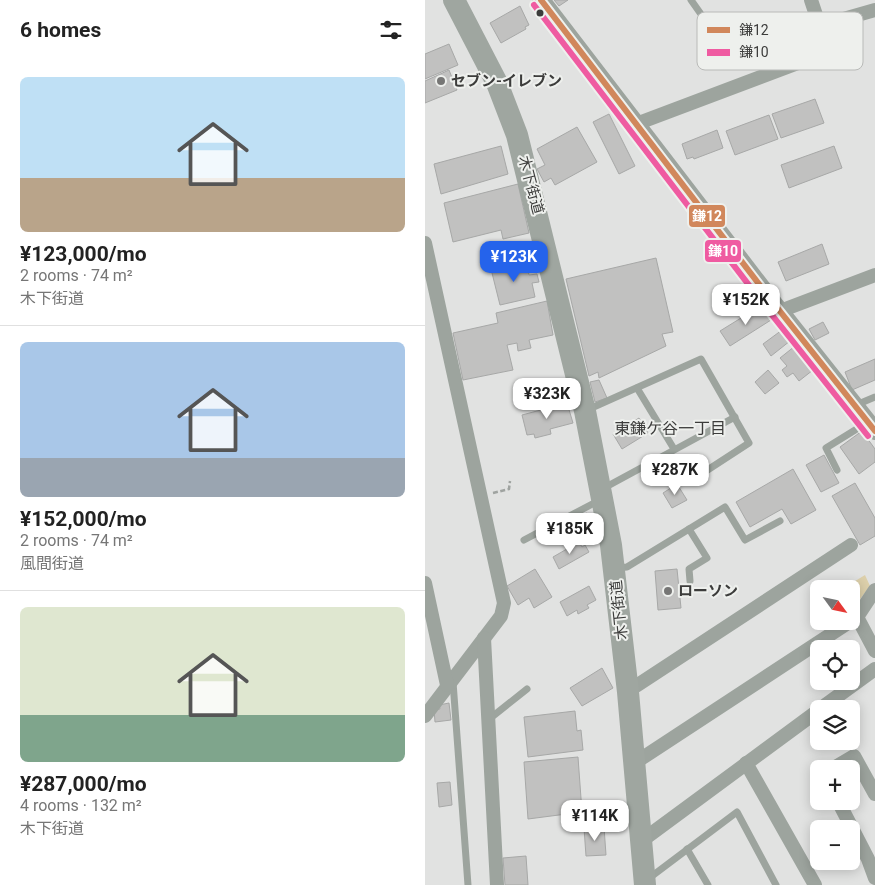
<!DOCTYPE html>
<meta charset="utf-8">
<style>
:root{--surface:#fff;--page:#f6f6f6;--text:#222;--muted:#767676;--line:#e0e0e0;--accent:#2563eb}
body{margin:0;font-family:Roboto,"Noto Sans JP",sans-serif;background:var(--page);color:var(--text);height:100vh;display:flex;flex-direction:column;font-size:19px;white-space:nowrap}
*{box-sizing:border-box;margin:0}
p{font-size:16px;color:var(--muted)}
.icon{flex:none;width:28px;height:28px;fill:none;stroke:currentColor;stroke-width:2;stroke-linecap:round;stroke-linejoin:round}
.map{position:relative;flex:1;overflow:hidden}
.panel{display:flex;flex-direction:column;background:var(--surface);width:425px}
.panel>*{flex:none}
.needle{width:32px;rotate:123deg}
.buttons{position:absolute;left:385px;top:580px;display:grid;gap:10px}
.buttons a{display:grid;place-items:center;width:50px;height:50px;border-radius:8px;background:var(--surface);box-shadow:0 2px 12px #0003;font-size:25px}
.price{position:absolute;translate:-50% -42px;padding:0 11px;border-radius:10px;background:#fff;color:#222;font-size:16px;line-height:32px;filter:drop-shadow(0 1px 2px #0008)}
.price::after{content:'';position:absolute;left:50%;top:30px;width:15px;height:11px;margin-left:-8px;background:inherit;clip-path:polygon(0 0,100% 0,50% 100%)}
.price.current{background:var(--accent);color:#fff}
ul{padding:0;list-style:none}
li{display:grid;align-content:center;gap:10px;height:265px;padding:0 20px}
li+li{border-top:1px solid var(--line)}
li span{display:grid;place-items:center;height:155px;border-radius:8px;color:#555}
li>.icon{margin-inline-start:auto}
span .icon{width:90px;height:90px;fill:#fffc;stroke-width:1}
li b{font-size:21px}
h2{display:flex;justify-content:space-between;align-items:center;height:60px;padding:0 20px;font-size:21px}
main{display:flex;flex:1;min-height:0}
.map>svg:first-child{display:block}
</style>
<main>
<section class="panel">
<h2>6 homes<svg class="icon" aria-label="filters" viewBox="0 0 24 24"><path d="M4 7h16M4 17h16"/><circle cx="9" cy="7" r="2"/><circle cx="15" cy="17" r="2"/></svg></h2>
<ul>
<li><span style="background:linear-gradient(#bfe0f5 65%,#b9a48a 0)"><svg class="icon" aria-label="home" viewBox="0 0 24 24"><path d="M3 11l9-7 9 7M6 9v11h12V9"/></svg></span><div><b>¥123,000/mo</b><p>2 rooms · 74 m²</p><p>木下街道</p></div></li>
<li><span style="background:linear-gradient(#a9c7e8 75%,#9aa5b1 0)"><svg class="icon" aria-label="home" viewBox="0 0 24 24"><path d="M3 11l9-7 9 7M6 9v11h12V9"/></svg></span><div><b>¥152,000/mo</b><p>2 rooms · 74 m²</p><p>風間街道</p></div></li>
<li><span style="background:linear-gradient(#dfe7d0 70%,#7fa58c 0)"><svg class="icon" aria-label="home" viewBox="0 0 24 24"><path d="M3 11l9-7 9 7M6 9v11h12V9"/></svg></span><div><b>¥287,000/mo</b><p>4 rooms · 132 m²</p><p>木下街道</p></div></li>
</ul>
</section>
<div class="map">
<svg width="450" height="885" viewBox="0 0 450 885">
<rect width="100%" height="100%" fill="#e1e2e1"/>
<path fill="#ddd0ab" d="M440 575 445 586 426 611V589H417Z"/>
<g fill="#c1c1c0" stroke="#a7a8a7">
<path d="M129 0H143L134 6Z"/>
<path d="M95 6 104 25 100 27 101 29 76 43 65 23Z"/>
<path d="M24 44 33 65 0 79V54Z"/>
<path d="M24 70 32 90 0 103V81Z"/>
<path d="M390 99 399 123 356 138 347 114Z"/>
<path d="M184 114 210 166 194 174 168 122Z"/>
<path d="M344 115 353 139 310 155 301 131Z"/>
<path d="M152 127 172 162 130 185 126 178 119 182 112 169 120 165 112 149Z"/>
<path d="M292 130 298 148 269 159 268 157 262 159 257 144Z"/>
<path d="M76 146 83 174 16 194 9 164Z"/>
<path d="M409 146 417 168 364 188 356 165Z"/>
<path d="M93 184 104 233 78 239 76 230 28 242 19 203Z"/>
<path d="M397 244 404 264 361 281 353 262Z"/>
<path d="M231 258 248 332 237 334 241 346 174 378 173 372 164 376 141 279Z"/>
<path d="M101 260 104 275 112 274 114 282 107 283 110 297 75 305 66 269Z"/>
<path d="M122 301 128 335 104 340 106 348 93 351 92 343 82 345 88 370 38 380 28 333 73 323 71 313Z"/>
<path d="M337 305 346 320 305 346 295 331Z"/>
<path d="M398 322 404 333 390 340 384 329Z"/>
<path d="M357 330 365 341 346 356 338 344Z"/>
<path d="M370 346 388 370 374 381 368 373 362 377 357 370 362 366 355 358Z"/>
<path d="M450 359V380L427 390 420 372Z"/>
<path d="M343 370 354 383 340 394 330 382Z"/>
<path d="M174 380 182 398 170 402 165 382Z"/>
<path d="M142 403 148 423 125 429 126 434 110 438 109 434 102 435 97 415Z"/>
<path d="M214 418 223 433 197 449 188 434Z"/>
<path d="M437 431 450 449V462L434 474 415 447Z"/>
<path d="M399 455 414 483 396 492 381 465Z"/>
<path d="M368 469 391 510 366 524 357 509 325 527 311 502Z"/>
<path d="M430 483 450 518V536L435 545 407 496Z"/>
<path d="M252 484 262 500 247 508 238 493Z"/>
<path d="M162 513 170 529 145 543 136 527Z"/>
<path d="M154 542 157 547 160 545 164 552 134 569 128 557Z"/>
<path d="M110 569 127 597 109 608 104 598 93 605 82 586Z"/>
<path d="M252 569 256 608 233 610 230 571Z"/>
<path d="M164 586 171 600 162 605 164 608 153 614 152 610 142 616 135 602Z"/>
<path d="M177 668 188 688 157 706 145 688Z"/>
<path d="M24 703 26 720 10 722 9 710 15 709 14 705Z"/>
<path d="M150 711 152 731 156 730 158 750 103 757 99 717Z"/>
<path d="M153 757 157 812 103 819 99 762Z"/>
<path d="M25 782 27 805 14 807 12 783Z"/>
<path d="M179 827 181 855 161 856 159 828Z"/>
<path d="M101 856 103 885H80L78 858Z"/>
</g>
<g fill="none" stroke-linecap="round" stroke-linejoin="round">
<path stroke="#9fa3a0" stroke-width="2.5" stroke-dasharray="5 2.5" stroke-linecap="butt" d="M68 493 84 489 85 481"/>
<g stroke="#9da49e" stroke-width="7">
<path d="M266 0 278 17"/>
<path d="M212 388 249 449"/>
<path d="M431 405 450 397"/>
<path d="M162 410 276 359 324 443 281 471"/>
<path d="M412 470 401 448 443 422"/>
<path d="M179 488 310 417"/>
<path d="M264 529 282 558 264 569 265 581"/>
<path d="M99 540 173 501"/>
<path d="M192 568 202 567 300 507 320 540 355 521"/>
<path d="M28 682 43 885"/>
<path d="M63 720 102 689"/>
<path d="M262 849 283 885"/>
<path d="M223 879 312 812 351 885"/>
</g>
<g stroke="#9da49e" stroke-width="14">
<path d="M386 0 406 60"/>
<path d="M394 26 450 10"/>
<path d="M211 124 373 63"/>
<path d="M0 243 79 603 76 616 0 716"/>
<path d="M357 313 363 308 450 275"/>
<path d="M0 583 22 685"/>
<path d="M432 617 450 651"/>
<path d="M426 621 432 617 450 590"/>
<path d="M59 638 72 885"/>
<path d="M201 685 211 686 426 545"/>
<path d="M395 709 450 669"/>
<path d="M321 763 390 885"/>
<path d="M208 764 426 621"/>
<path d="M407 769 429 756 450 794"/>
<path d="M413 801 443 859 450 878"/>
<path d="M215 842 394 710"/>
</g>
<path stroke="#9da49e" stroke-width="18" d="M116 0 350 305 450 431"/>
<path stroke="#9fa6a0" stroke-width="22" d="M29 0 72 83 92 135 160 411 186 545 203 692 220 885"/>
<g stroke="#eef0ed" stroke-width="10">
<path id="bus-1" d="M116 0 350 305 450 431"/>
</g>
<g stroke="#eef0ed" stroke-width="10">
<path id="bus-2" d="M109 5 343 310 443 436"/>
</g>
<use href="#bus-1" stroke="#d1875b" stroke-width="6"/>
<use href="#bus-2" stroke="#ef5ba1" stroke-width="6"/>
</g>
<circle fill="#3c3c3b" stroke="#eef0ed" stroke-width="2" cx="115" cy="13" r="4.5"/>
<g fill="#767675" stroke="#eef0ed" stroke-width="2">
<circle cx="16" cy="81" r="5"/>
<circle cx="243" cy="591" r="5"/>
</g>
<g text-anchor="middle" dominant-baseline="central" stroke-width="4" stroke-linejoin="round" paint-order="stroke">
<g font-size="15" font-weight="bold" fill="#3c3c3b" stroke="#eef0ed" text-anchor="start">
<text x="26" y="81">セブン-イレブン</text>
<text x="253" y="591">ローソン</text>
</g>
<g font-size="15" fill="#3c3c3b" stroke="#eef0ed">
<text transform="translate(106 185) rotate(75)">木下街道</text>
<text transform="translate(194 610) rotate(-96)">木下街道</text>
</g>
<g font-size="16" fill="#3c3c3b" stroke="#eef0ed">
<text x="245" y="428">東鎌ケ谷一丁目</text>
</g>
</g>
<rect x="272" y="12" width="166" height="58" rx="8" fill="#eef0ed" stroke="#b9bab8" stroke-width="1"/>
<rect x="282" y="27" width="23" height="6" fill="#d1875b"/>
<rect x="282" y="49" width="23" height="7" fill="#ef5ba1"/>
<g font-size="14" fill="#3c3c3b">
<text x="314" y="35">鎌12</text>
<text x="314" y="57">鎌10</text>
</g>
<g stroke="#eef0ed" stroke-width="2">
<rect x="263" y="204" width="38" height="24" rx="5" fill="#d1875b"/>
<rect x="279" y="239" width="38" height="24" rx="5" fill="#ef5ba1"/>
</g>
<g font-size="14" text-anchor="middle" font-weight="bold" fill="#fff">
<text x="282" y="221">鎌12</text>
<text x="298" y="256">鎌10</text>
</g>
</svg>
<div class="buttons">
<a><svg class="needle" viewBox="-14 -14 28 28"><path d="M0-13l5 13h-10z" fill="#e53935"/><path d="M0 13l5-13h-10z" fill="#767676"/></svg></a>
<a><svg class="icon" aria-label="locate" viewBox="0 0 24 24"><circle cx="12" cy="12" r="6"/><path d="M12 2v4M12 18v4M2 12h4M18 12h4"/></svg></a>
<a><svg class="icon" aria-label="layers" viewBox="0 0 24 24"><path d="M12 4l9 5-9 5-9-5zM3 14l9 5 9-5"/></svg></a>
<a>+</a>
<a>−</a>
</div>
<b class="price current" style="left:89px;top:283px">¥123K</b>
<b class="price" style="left:321px;top:326px">¥152K</b>
<b class="price" style="left:122px;top:420px">¥323K</b>
<b class="price" style="left:250px;top:496px">¥287K</b>
<b class="price" style="left:145px;top:555px">¥185K</b>
<b class="price" style="left:170px;top:842px">¥114K</b>
</div>
</main>
